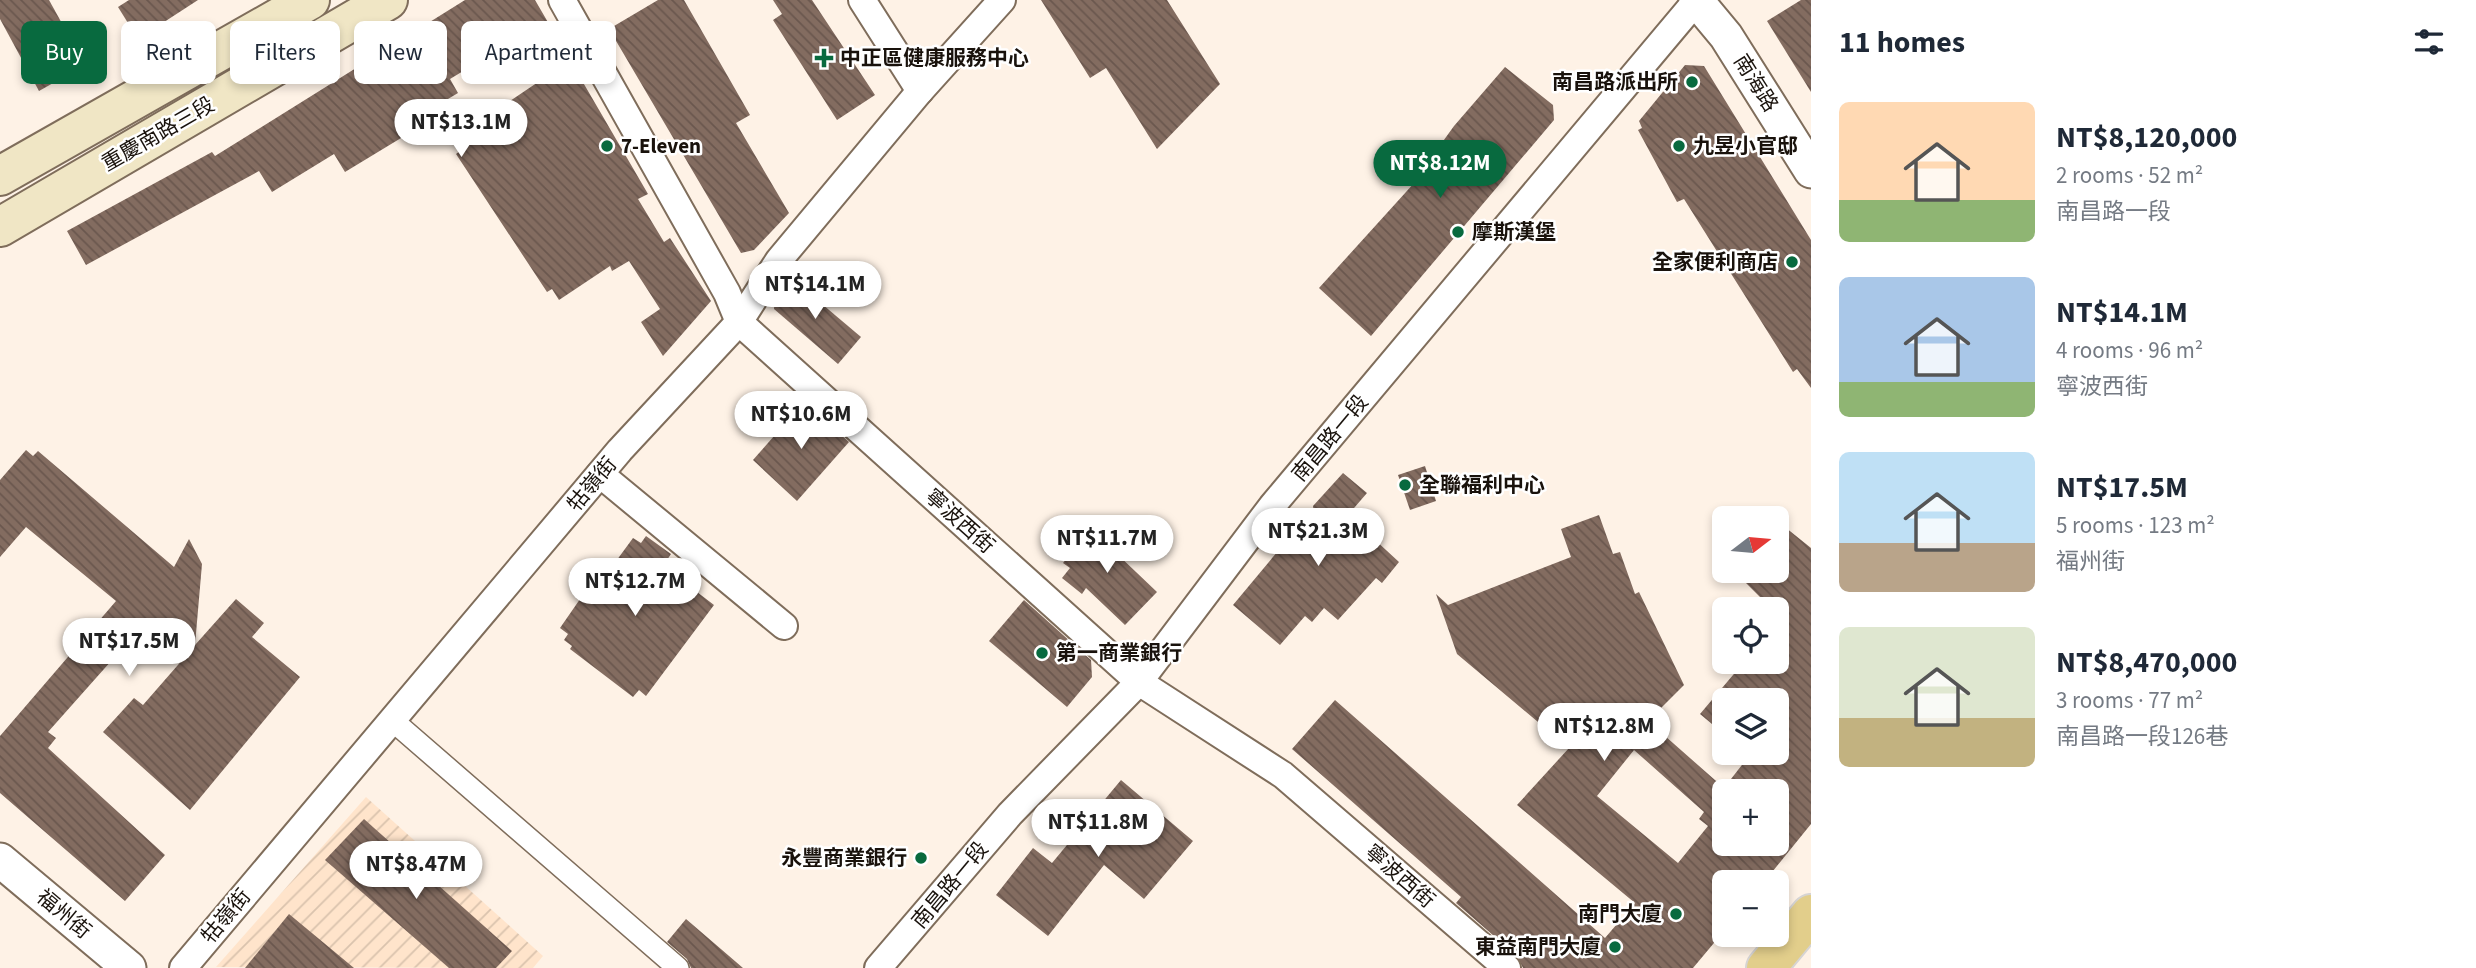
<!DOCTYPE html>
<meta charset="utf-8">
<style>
:root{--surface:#fff;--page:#f6f6f7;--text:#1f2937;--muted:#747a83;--accent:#086a3f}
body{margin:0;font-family:"Source Sans 3","Noto Sans TC",sans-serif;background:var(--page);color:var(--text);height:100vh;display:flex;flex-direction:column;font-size:26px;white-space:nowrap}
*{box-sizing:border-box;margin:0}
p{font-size:23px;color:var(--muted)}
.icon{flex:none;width:38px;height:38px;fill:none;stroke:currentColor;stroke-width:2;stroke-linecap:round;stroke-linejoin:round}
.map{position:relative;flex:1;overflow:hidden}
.drawer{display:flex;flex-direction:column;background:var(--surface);width:665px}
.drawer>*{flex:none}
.hud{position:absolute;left:21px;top:21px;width:665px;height:63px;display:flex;gap:14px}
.needle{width:46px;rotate:74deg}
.controls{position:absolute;left:1712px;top:506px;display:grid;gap:14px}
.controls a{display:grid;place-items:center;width:77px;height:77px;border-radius:10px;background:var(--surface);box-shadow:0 4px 10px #0003;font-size:35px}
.price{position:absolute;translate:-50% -60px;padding:0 16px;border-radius:24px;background:#fff;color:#222;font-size:23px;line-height:46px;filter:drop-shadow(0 2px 4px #0008)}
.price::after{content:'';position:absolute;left:50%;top:42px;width:21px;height:16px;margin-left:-10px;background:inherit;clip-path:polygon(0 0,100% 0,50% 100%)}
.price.current{background:var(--accent);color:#fff}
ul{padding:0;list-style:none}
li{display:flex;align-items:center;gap:21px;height:175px;padding:0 28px}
li span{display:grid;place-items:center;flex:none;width:196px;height:140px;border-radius:10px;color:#555}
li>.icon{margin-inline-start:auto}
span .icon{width:84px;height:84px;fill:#fffc;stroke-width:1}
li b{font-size:30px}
h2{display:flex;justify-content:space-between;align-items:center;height:84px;padding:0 28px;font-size:30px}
.pill{padding:0 24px;border-radius:10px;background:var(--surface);box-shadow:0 4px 10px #0003;font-size:24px;line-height:63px}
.pill.current{background:var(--accent);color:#fff}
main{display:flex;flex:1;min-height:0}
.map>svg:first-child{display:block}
</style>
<main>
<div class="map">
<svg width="1811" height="968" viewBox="0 0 1811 968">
<defs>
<pattern id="industrial-furrows" width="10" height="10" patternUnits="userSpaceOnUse" patternTransform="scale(1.75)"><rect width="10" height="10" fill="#ffe4cb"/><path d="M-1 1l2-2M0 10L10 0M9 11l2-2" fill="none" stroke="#dac3ad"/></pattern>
<pattern id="building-back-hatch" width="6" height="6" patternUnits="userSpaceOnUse" patternTransform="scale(1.75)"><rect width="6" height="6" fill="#836c60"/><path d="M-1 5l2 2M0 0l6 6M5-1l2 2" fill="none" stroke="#6a574e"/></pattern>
</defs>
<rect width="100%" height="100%" fill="#fef2e6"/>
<path fill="url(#industrial-furrows)" d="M366 797 543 956 533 968 216 967Z"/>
<g fill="url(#building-back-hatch)" fill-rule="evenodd">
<path d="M0 0H49L85 65 39 91 0 19Z"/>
<path d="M129 0H198L138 39 118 7Z"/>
<path d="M465 0H535L648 194 638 199 664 242 670 238 711 301 663 356 641 322 660 309 629 261 612 271 610 266 559 300 552 289 547 292 456 154 460 151 452 140 476 124 483 135 516 111 510 101 550 74 534 48 506 65 498 50 450 79 458 93 401 127 406 135 345 172 334 154 272 192 259 171 86 265 67 231 212 152 215 156Z"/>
<path d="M658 0H684L750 115 736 123 789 213 754 250 741 253 609 29Z"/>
<path d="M773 0H812L875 95 837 120 773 20 782 14Z"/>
<path d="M1041 0H1167L1220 84 1157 149 1106 68 1090 78Z"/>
<path d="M1801 0H1811V92L1767 21Z"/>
<path d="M1685 65 1704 66 1811 240V388L1797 369 1793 372 1684 199 1677 202 1638 130 1642 128 1639 121Z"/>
<path d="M1505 67 1553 105 1554 120 1371 336 1319 288 1425 171 1423 169 1454 126Z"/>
<path d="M790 277 861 337 838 364 774 309 775 296Z"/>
<path d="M804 402 849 442 797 501 753 460Z"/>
<path d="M26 450 33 456 38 451 174 567 189 539 202 564 195 645 236 599 264 623 252 637 300 677 190 810 103 732 134 698 143 705 184 658 144 624 48 732 56 738 48 748 165 855 125 901 0 793V736L116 601 26 527 0 557V480Z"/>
<path d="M1425 466 1436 501 1410 510 1398 475Z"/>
<path d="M1343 473 1367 493 1348 515 1399 562 1382 583 1376 578 1338 620 1324 608 1312 622 1305 616 1280 645 1233 605 1283 545 1317 541 1313 506Z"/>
<path d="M1599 515 1613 554 1620 552 1635 594 1639 592 1684 685 1648 721 1724 788 1752 752H1776V700H1724V734L1700 714 1744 662H1776V609H1754L1762 599 1733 570H1776V520L1811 548V824L1764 882H1724V931L1693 968H1523L1517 956 1456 903 1461 897 1292 749 1335 700 1605 938 1635 903 1517 805 1569 748 1457 654 1436 594 1448 605 1571 557 1561 529ZM1634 750 1704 812 1699 819 1708 826 1678 863 1597 796ZM1724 791H1776V844H1724Z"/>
<path d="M1096 522 1122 544 1115 552 1157 592 1125 625 1086 588 1082 594 1062 578 1070 568 1063 563Z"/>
<path d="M646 536 671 554 663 566 714 605 646 696 639 690 633 697 570 649 572 646 564 640 568 634 560 628 605 563 611 568 633 538 641 543Z"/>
<path d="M1024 600 1091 660 1092 677 1067 707 989 641Z"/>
<path d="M1121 780 1193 841 1144 899 1104 865 1048 936 996 895 1033 848 1052 863Z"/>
<path d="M364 819 512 951 496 968H449L325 860Z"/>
<path d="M289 914 354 968H245Z"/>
<path d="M686 919 743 968H691L687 959 667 942Z"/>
</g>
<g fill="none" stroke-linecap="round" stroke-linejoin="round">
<g stroke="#7f6d5b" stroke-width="24">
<path id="pedestrian" d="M392 720 678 968"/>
</g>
<g stroke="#7f6d5b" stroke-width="30">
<g id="minor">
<path d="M562 0 727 293 739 322 1139 682 1283 775 1507 968"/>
<path d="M862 0 920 91"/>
<path d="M600 474 784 626"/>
<path d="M183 968 620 450 739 322 779 260 920 91 1002 0"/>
<path d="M878 968 1010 814 1139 682 1272 506 1697 0"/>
</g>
</g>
<g stroke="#7f6d5b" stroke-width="37">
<g id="tertiary">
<path d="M1696 0 1726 36 1811 171"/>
<path d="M0 860 129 968"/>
</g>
</g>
<g stroke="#7f6d5b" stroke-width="42">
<g id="secondary">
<path d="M0 176 310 0"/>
<path d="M0 227 388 0"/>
</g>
</g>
<g stroke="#d6d4d3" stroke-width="42">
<path id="primary" d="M1766 968 1811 914"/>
</g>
<use href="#pedestrian" stroke="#fff" stroke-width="21"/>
<use href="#minor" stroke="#fff" stroke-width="26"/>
<use href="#tertiary" stroke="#fff" stroke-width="33"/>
<use href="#secondary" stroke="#f0e6c5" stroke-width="38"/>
<use href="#primary" stroke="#e2ce8b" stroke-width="38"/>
</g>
<g fill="#086a3f" stroke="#fff" stroke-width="2.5">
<path d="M820.5 47.5h7v7h7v7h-7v7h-7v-7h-7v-7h7z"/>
<circle cx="1692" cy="82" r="7"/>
<circle cx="607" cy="146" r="7"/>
<circle cx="1679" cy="146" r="7"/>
<circle cx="1458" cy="232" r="7"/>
<circle cx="1792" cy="262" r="7"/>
<circle cx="1405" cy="485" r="7"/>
<circle cx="1042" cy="653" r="7"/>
<circle cx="921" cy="858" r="7"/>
<circle cx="1676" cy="914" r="7"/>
<circle cx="1615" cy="947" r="7"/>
</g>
<g text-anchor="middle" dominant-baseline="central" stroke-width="5" stroke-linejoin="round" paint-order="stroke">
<g font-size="21" font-weight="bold" fill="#19120c" stroke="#fff" text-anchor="start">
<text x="840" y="58">中正區健康服務中心</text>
<text x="1678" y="82" text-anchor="end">南昌路派出所</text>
<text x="621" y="146">7-Eleven</text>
<text x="1693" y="146">九昱小官邸</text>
<text x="1472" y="232">摩斯漢堡</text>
<text x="1778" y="262" text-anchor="end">全家便利商店</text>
<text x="1419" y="485">全聯福利中心</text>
<text x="1056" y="653">第一商業銀行</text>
<text x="907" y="858" text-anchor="end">永豐商業銀行</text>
<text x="1662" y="914" text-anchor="end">南門大廈</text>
<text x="1601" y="947" text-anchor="end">東益南門大廈</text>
</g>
<g font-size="21" fill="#19120c" stroke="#fff">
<text transform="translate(1756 83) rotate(58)">南海路</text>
<text transform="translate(158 134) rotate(-30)">重慶南路三段</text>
<text transform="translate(1330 438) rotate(-50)">南昌路一段</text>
<text transform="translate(592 484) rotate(-50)">牯嶺街</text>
<text transform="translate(960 521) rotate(42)">寧波西街</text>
<text transform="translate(1400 876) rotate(41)">寧波西街</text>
<text transform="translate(950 885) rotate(-50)">南昌路一段</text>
<text transform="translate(64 914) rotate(40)">福州街</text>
<text transform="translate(226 916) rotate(-50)">牯嶺街</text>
</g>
</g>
</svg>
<div class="controls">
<a><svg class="needle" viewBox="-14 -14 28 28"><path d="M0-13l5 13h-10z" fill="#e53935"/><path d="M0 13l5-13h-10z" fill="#747a83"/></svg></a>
<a><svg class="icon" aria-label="locate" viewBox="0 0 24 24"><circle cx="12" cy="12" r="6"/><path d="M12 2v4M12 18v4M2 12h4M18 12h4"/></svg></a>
<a><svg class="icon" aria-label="layers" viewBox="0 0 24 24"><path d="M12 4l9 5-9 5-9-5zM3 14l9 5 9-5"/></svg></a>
<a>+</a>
<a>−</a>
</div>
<b class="price" style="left:461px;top:159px">NT$13.1M</b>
<b class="price current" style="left:1440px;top:200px">NT$8.12M</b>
<b class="price" style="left:815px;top:321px">NT$14.1M</b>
<b class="price" style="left:801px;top:451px">NT$10.6M</b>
<b class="price" style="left:1318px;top:568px">NT$21.3M</b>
<b class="price" style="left:1107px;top:575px">NT$11.7M</b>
<b class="price" style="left:635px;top:618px">NT$12.7M</b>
<b class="price" style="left:129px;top:678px">NT$17.5M</b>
<b class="price" style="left:1604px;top:763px">NT$12.8M</b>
<b class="price" style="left:1098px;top:859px">NT$11.8M</b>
<b class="price" style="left:416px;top:901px">NT$8.47M</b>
<div class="hud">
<a class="pill current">Buy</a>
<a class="pill">Rent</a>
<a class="pill">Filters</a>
<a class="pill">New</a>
<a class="pill">Apartment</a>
</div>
</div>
<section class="drawer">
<h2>11 homes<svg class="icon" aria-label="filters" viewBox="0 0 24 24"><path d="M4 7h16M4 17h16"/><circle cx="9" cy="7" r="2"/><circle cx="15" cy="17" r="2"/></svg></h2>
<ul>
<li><span style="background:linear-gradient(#ffd9b3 70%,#8fb573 0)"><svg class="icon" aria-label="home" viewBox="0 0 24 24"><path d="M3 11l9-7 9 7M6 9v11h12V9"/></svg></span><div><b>NT$8,120,000</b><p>2 rooms · 52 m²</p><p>南昌路一段</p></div></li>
<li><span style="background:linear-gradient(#a9c7e8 75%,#8fb573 0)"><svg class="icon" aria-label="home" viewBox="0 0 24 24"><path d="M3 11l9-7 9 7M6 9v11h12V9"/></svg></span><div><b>NT$14.1M</b><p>4 rooms · 96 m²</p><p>寧波西街</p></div></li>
<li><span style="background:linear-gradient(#bfe0f5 65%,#b9a48a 0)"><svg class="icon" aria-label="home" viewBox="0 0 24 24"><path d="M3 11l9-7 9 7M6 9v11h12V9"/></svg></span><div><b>NT$17.5M</b><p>5 rooms · 123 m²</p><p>福州街</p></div></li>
<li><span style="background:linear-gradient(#dfe7d0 65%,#c2b280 0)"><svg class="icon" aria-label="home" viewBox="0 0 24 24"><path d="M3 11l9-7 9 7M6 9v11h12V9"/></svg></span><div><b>NT$8,470,000</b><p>3 rooms · 77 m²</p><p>南昌路一段126巷</p></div></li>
</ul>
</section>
</main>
